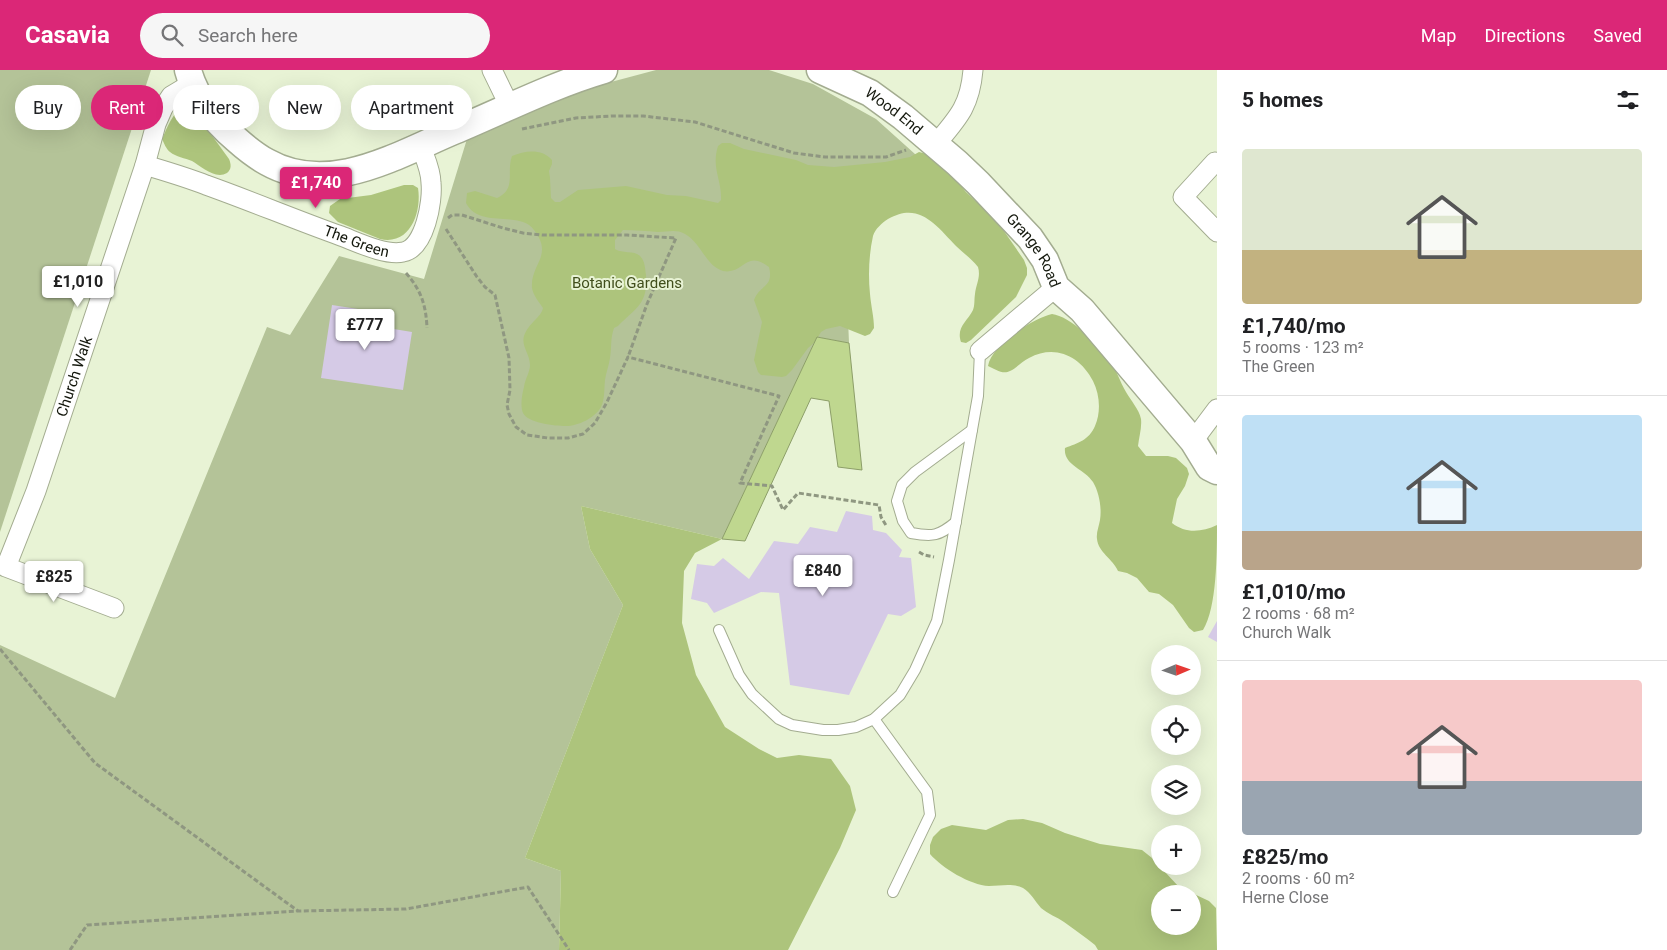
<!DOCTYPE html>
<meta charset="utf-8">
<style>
:root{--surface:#fff;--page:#f6f6f6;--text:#202124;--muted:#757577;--line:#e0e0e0;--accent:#db2777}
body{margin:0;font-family:Roboto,sans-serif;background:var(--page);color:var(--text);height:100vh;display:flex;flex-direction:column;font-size:19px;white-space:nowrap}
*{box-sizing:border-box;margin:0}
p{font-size:16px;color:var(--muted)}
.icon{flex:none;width:28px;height:28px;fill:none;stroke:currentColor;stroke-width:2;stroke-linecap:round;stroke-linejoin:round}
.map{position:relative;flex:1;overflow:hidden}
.sheet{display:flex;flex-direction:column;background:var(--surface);width:450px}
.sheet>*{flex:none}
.hud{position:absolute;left:15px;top:15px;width:475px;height:45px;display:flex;gap:10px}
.needle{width:32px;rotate:88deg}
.controls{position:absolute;left:1151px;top:575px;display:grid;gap:10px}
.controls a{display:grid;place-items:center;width:50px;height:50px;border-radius:50%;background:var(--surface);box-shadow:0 5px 20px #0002;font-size:25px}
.price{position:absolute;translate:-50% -42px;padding:0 11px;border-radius:5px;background:#fff;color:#222;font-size:16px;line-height:32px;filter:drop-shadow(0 1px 2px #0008)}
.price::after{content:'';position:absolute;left:50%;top:30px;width:15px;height:11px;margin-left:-8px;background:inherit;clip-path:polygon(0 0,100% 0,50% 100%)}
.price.selected{background:var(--accent);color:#fff}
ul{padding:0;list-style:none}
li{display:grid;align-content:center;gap:10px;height:265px;padding:0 25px}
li+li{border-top:1px solid var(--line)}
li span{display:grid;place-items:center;height:155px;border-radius:5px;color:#555}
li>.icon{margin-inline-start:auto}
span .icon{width:90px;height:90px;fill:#fffc;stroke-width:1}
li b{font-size:21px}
h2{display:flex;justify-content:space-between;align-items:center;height:60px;padding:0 25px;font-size:21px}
.tag{padding:0 18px;border-radius:22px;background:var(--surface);box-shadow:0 5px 20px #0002;font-size:18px;line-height:45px}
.tag.selected{background:var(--accent);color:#fff}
header{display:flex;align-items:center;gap:30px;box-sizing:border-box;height:70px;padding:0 25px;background:var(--accent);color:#fff}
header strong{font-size:24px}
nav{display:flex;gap:28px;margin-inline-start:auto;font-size:18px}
.search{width:350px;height:45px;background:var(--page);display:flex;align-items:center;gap:12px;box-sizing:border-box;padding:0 18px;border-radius:28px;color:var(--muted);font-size:19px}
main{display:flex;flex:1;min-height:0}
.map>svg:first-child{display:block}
</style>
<header>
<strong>Casavia</strong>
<div class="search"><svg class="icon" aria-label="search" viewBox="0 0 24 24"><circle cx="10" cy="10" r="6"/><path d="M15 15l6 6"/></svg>Search here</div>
<nav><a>Map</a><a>Directions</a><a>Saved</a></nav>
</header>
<main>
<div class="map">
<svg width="1217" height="880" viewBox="0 0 1217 880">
<rect width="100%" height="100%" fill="#e8f3d5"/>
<g fill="#b4c398">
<path d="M0 0H151L0 462Z"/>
<path d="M656 0H769L813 14 876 49 935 102 882 120 846 201 849 273 817 267 722 469 581 436 590 479 623 535 525 788 561 801 559 880H0V575L115 628 267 257 290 265 339 186 424 209 467 69 581 20Z"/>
</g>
<g fill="#adc47c" fill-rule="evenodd">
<path d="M185 36 192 38 229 89C231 94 232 99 227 103 215 110 201 96 192 91 185 88 176 87 170 82 166 79 164 73 162 69 168 56 172 43 185 36Z"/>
<path d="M722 73H730L744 79 796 90 808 95 834 97 885 92 910 87 919 82 927 84 953 106 966 122 997 151 1024 190 1027 198V205L1016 227 971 270 966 273 961 272C956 257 967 252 973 240 975 235 974 230 975 224 976 214 981 207 978 197 972 189 963 183 956 176 936 155 919 131 888 149 882 153 875 159 873 166 869 184 868 205 870 224 871 236 874 247 874 258L870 264 865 266 840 256 826 259 821 262 815 272 808 278 792 300 786 306 782 307 761 305 758 302 754 290 762 252 754 230C760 214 774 218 769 197 745 179 744 205 723 201 706 196 701 173 685 164 676 159 668 162 658 162 647 161 635 160 623 160L615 170V179C622 184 634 180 640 186 645 191 645 198 646 205 648 234 637 237 618 256L614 258C610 270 612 276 610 288 609 295 606 303 605 310 604 319 605 329 601 337 595 348 578 356 566 356 555 356 528 353 523 343 520 336 522 324 524 317 525 309 530 302 530 295 530 284 521 276 524 266 529 252 541 248 543 238 539 232 533 225 532 218 530 194 554 186 534 160 520 140 479 159 466 133L467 123 475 121 497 128C517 119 506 102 512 86 525 81 541 78 552 90V94L549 101 550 108 551 128 555 132H560L578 120 626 116 667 125 686 126 718 133 721 130C722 110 711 98 718 76Z"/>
<path d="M404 115H413L418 118C422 142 410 176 380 169L338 152 329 143 330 136 340 129 371 125Z"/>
<path d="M1052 244C1070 246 1098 274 1108 288 1116 298 1120 312 1126 322 1131 331 1139 339 1141 349 1142 358 1139 367 1138 376L1146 386H1168L1176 388 1187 398 1189 404 1185 416 1177 429 1172 453C1186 464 1202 462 1217 455 1217 483 1217 538 1203 560L1194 562 1189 558 1173 535 1159 524 1149 522 1137 508 1127 503 1118 501C1113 489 1098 482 1097 469 1096 463 1099 456 1100 450 1102 438 1099 422 1093 412 1085 399 1063 395 1065 378 1078 373 1089 370 1095 356 1101 342 1100 325 1093 311 1080 286 1055 274 1029 288 1022 291 1017 298 1010 301 1003 305 995 299 988 296 991 276 1033 248 1052 244Z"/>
<path d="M581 436 722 469 695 483 684 501 682 553 696 605 725 657 759 679 777 688 799 685 831 689 850 716 856 740 840 778 788 880H559L561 801 525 788 623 535 590 479Z"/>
<path d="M1023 749 1042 753 1065 763 1100 774 1142 780 1152 788 1179 817 1209 831 1216 838 1217 880H1098L1095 875C1085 867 1074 859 1064 852 1057 847 1048 844 1041 838 1035 831 1031 823 1023 818 1012 813 1001 816 989 816 970 815 942 798 930 784V775L933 767 941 759 952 755 986 760 1008 750ZM1160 824H1192V856H1160Z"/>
</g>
<path fill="#bfd78f" stroke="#8c9e68" d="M817 267 849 273 862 400 838 397 829 331 811 328 745 471 722 469Z"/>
<g fill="#d5cae6">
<path d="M332 235 371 241 369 255 412 262 403 320 321 308Z"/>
<path d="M846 441 872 446 873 460 886 463 902 480 899 487 911 488 916 537 901 546 888 544 849 625 790 615 779 523 761 522 714 543 707 533 691 529 697 494 714 496 723 488 749 509 774 471 798 474 810 457 837 462Z"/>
<path d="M1217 551V572L1208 567Z"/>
</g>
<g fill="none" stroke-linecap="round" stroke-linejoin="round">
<g stroke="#a3ac90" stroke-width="12">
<g id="lane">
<path d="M956 452C939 466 933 467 911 463L903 451 897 431 902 415 915 402 972 360"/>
<path d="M719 560 739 605 752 624 779 649 792 655 823 660H838L856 657 874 649 900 625 915 600 937 551 949 490 978 326 980 281"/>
<path d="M874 649 927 722 930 745 893 822"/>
</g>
</g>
<g stroke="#a3ac90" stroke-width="21">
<g id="street">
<path d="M492 0 510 37"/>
<path d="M936 74C958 48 970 36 973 0"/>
<path d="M1215 92 1183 127 1217 162"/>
<path id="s1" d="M145 95C165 101 186 107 206 115 251 131 296 150 341 166 357 172 386 186 403 182 425 178 433 131 431 113 431 100 425 88 421 77"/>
<path d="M980 281 1056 217"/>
<path d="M1193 371 1217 339"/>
<path id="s2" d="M114 538 6 497 36 421 145 95 156 54 163 38 171 26 191 14"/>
</g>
</g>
<g stroke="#a3ac90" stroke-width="29">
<g id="secondary">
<path d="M188 0C195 28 215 51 237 70 246 78 256 86 267 92 329 127 397 85 454 61 504 40 553 15 604 0"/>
<path id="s3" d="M820 0 870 23 903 47 957 93 978 113 1030 168 1045 190 1056 217 1082 240 1193 371 1209 397 1217 401"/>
</g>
</g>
<g stroke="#8f9781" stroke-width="3" stroke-dasharray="5 2.5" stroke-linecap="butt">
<path d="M522 59 576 48 612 46H643L695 52 794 83 825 87H886L906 80"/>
<path d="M448 148 452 145H462L503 158 523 163 542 165H627L676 168 647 234 628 287"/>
<path d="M446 159 477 207 485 217 495 225 509 288 510 320 507 335 509 344 516 357 527 365 548 368H568L583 364 595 353 607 332 628 287 779 326 740 413 772 416 783 440 798 423 879 435 881 447 887 457"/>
<path d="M406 203C421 220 426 235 427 258"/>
<path d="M919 482 924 485 934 487"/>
<path d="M0 579 95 693 298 841"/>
<path d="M70 880 87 855 298 841 406 839 528 817 569 880"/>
</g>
<use href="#lane" stroke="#fff" stroke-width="10"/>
<use href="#street" stroke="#fff" stroke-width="19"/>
<use href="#secondary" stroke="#fff" stroke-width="26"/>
</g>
<g text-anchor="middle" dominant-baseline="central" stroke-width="4" stroke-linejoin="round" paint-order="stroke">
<g font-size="15" fill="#14180d" stroke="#e8f3d5">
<text stroke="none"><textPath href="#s3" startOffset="85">Wood End</textPath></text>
<text stroke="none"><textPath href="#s1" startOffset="225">The Green</textPath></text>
<text stroke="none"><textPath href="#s3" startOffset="284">Grange Road</textPath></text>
<text stroke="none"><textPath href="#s2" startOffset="318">Church Walk</textPath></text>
</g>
<g font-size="15" fill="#414f1c" stroke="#e8f3d5">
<text x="627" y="213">Botanic Gardens</text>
</g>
</g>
</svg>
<div class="controls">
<a><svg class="needle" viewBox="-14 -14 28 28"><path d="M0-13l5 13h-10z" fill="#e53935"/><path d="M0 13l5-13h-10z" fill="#757577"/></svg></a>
<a><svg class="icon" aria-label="locate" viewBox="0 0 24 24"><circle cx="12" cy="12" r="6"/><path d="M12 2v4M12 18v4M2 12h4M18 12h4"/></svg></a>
<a><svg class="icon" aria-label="layers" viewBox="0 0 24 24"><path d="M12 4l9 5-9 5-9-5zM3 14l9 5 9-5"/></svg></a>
<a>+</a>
<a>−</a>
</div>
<b class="price selected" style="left:316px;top:139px">£1,740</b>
<b class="price" style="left:78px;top:238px">£1,010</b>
<b class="price" style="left:365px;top:281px">£777</b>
<b class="price" style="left:823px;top:527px">£840</b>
<b class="price" style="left:54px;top:533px">£825</b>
<div class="hud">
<a class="tag">Buy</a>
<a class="tag selected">Rent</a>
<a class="tag">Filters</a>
<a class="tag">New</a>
<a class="tag">Apartment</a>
</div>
</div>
<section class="sheet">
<h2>5 homes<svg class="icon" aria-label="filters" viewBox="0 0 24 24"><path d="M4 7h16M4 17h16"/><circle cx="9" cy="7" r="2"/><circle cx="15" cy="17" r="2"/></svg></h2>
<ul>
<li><span style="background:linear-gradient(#dfe7d0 65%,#c2b280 0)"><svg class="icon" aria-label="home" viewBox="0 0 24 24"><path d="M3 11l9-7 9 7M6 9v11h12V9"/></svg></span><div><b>£1,740/mo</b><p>5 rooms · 123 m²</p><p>The Green</p></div></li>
<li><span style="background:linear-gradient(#bfe0f5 75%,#b9a48a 0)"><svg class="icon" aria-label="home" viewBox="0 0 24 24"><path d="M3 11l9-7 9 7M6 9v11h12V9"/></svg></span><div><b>£1,010/mo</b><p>2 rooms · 68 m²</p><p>Church Walk</p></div></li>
<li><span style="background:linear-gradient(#f6c9c9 65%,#9aa5b1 0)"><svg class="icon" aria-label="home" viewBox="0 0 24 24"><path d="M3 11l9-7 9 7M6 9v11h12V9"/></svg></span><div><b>£825/mo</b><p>2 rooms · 60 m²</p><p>Herne Close</p></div></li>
</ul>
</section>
</main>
